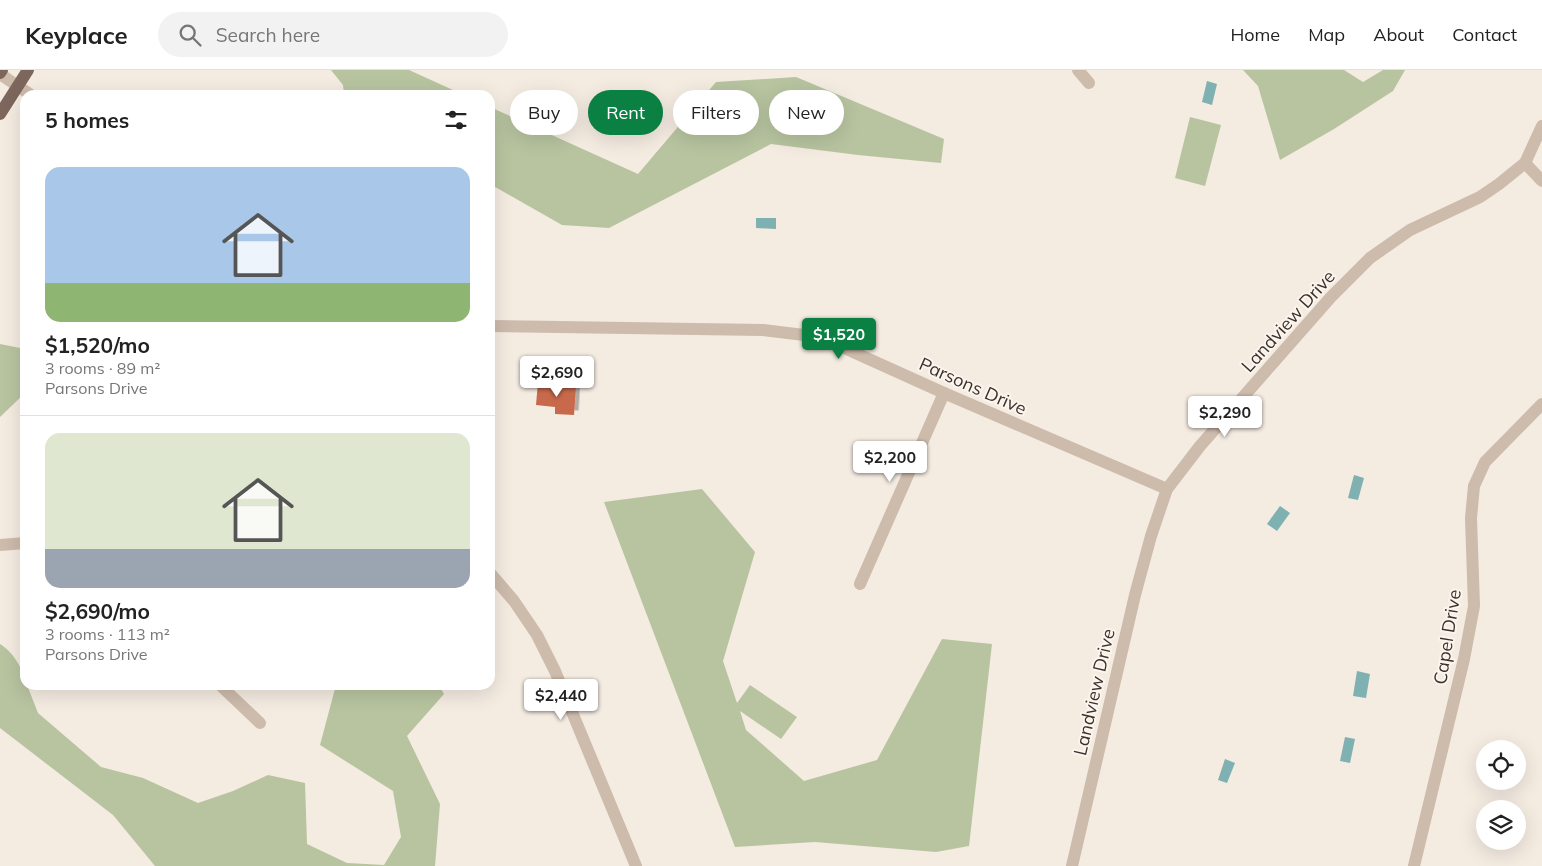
<!DOCTYPE html>
<meta charset="utf-8">
<style>
:root{--surface:#fff;--page:#f2f2f2;--text:#222;--muted:#767676;--line:#e0e0e0;--accent:#0b8043}
body{margin:0;font-family:Mulish,sans-serif;background:var(--page);color:var(--text);height:100vh;display:flex;flex-direction:column;font-size:19px;white-space:nowrap}
*{box-sizing:border-box;margin:0}
p{font-size:16px;color:var(--muted)}
.icon{flex:none;width:28px;height:28px;fill:none;stroke:currentColor;stroke-width:2;stroke-linecap:round;stroke-linejoin:round}
.map{position:relative;flex:1;overflow:hidden}
.side{position:absolute;left:20px;top:20px;width:475px;height:600px;display:flex;flex-direction:column;background:var(--surface);border-radius:15px;box-shadow:0 5px 20px #0002}
.side>*{flex:none}
.banner{position:absolute;left:510px;top:20px;width:475px;height:45px;display:flex;gap:10px}
.controls{position:absolute;left:1476px;top:670px;display:grid;gap:10px}
.controls a{display:grid;place-items:center;width:50px;height:50px;border-radius:50%;background:var(--surface);box-shadow:0 5px 20px #0002;font-size:25px}
.price{position:absolute;translate:-50% -42px;padding:0 11px;border-radius:5px;background:#fff;color:#222;font-size:16px;line-height:32px;filter:drop-shadow(0 1px 2px #0008)}
.price::after{content:'';position:absolute;left:50%;top:30px;width:15px;height:11px;margin-left:-8px;background:inherit;clip-path:polygon(0 0,100% 0,50% 100%)}
.price.selected{background:var(--accent);color:#fff}
ul{padding:0;list-style:none}
li{display:grid;align-content:center;gap:10px;height:265px;padding:0 25px}
li+li{border-top:1px solid var(--line)}
li span{display:grid;place-items:center;height:155px;border-radius:15px;color:#555}
li>.icon{margin-inline-start:auto}
span .icon{width:90px;height:90px;fill:#fffc;stroke-width:1}
li b{font-size:21px}
h2{display:flex;justify-content:space-between;align-items:center;height:60px;padding:0 25px;font-size:21px}
.chip{padding:0 18px;border-radius:22px;background:var(--surface);box-shadow:0 5px 20px #0002;font-size:18px;line-height:45px}
.chip.selected{background:var(--accent);color:#fff}
header{display:flex;align-items:center;gap:30px;box-sizing:border-box;height:70px;padding:0 25px;background:var(--surface);border-bottom:1px solid var(--line)}
header strong{font-size:24px}
nav{display:flex;gap:28px;margin-inline-start:auto;font-size:18px}
.search{width:350px;height:45px;background:var(--page);display:flex;align-items:center;gap:12px;box-sizing:border-box;padding:0 18px;border-radius:28px;color:var(--muted);font-size:19px}
.map>svg:first-child{display:block}
</style>
<header>
<strong>Keyplace</strong>
<div class="search"><svg class="icon" aria-label="search" viewBox="0 0 24 24"><circle cx="10" cy="10" r="6"/><path d="M15 15l6 6"/></svg>Search here</div>
<nav><a>Home</a><a>Map</a><a>About</a><a>Contact</a></nav>
</header>
<div class="map">
<svg width="1542" height="796" viewBox="0 0 1542 796">
<defs>
<filter id="shadow"><feDropShadow dx="4.5" dy="-4.5" stdDeviation="0" flood-color="#0004"/></filter>
</defs>
<rect width="100%" height="100%" fill="#f4ebe1"/>
<g fill="#b8c4a0">
<path d="M331 0H409L464 25H344L343 15Z"/>
<path d="M1243 0H1344L1363 12 1383 0H1405L1393 21 1334 59 1280 90 1258 16Z"/>
<path d="M796 7 944 69 941 93 858 85 771 74 609 158 562 155 490 114V37L638 104 716 12Z"/>
<path d="M1190 47 1221 55 1205 116 1175 108Z"/>
<path d="M0 274 25 279V323L0 347Z"/>
<path d="M702 419 755 482 723 591 737 633 750 615 797 647 781 669 740 641 746 660 804 711 877 690 942 569 992 574 969 776 936 782 815 772 735 777 604 432Z"/>
<path d="M0 574C12 581 25 600 25 615H27L38 643 101 697 143 708 198 733 233 721 268 705 305 713 307 774 347 793 384 795 401 767 393 721 320 675 336 615H439L444 624 407 666 440 734 435 796H155L113 745 0 658Z"/>
</g>
<g fill="#7fb0b2">
<path d="M1207 11 1217 14 1212 35 1202 32Z"/>
<path d="M756 148H776V159L756 158Z"/>
<path d="M1354 405 1364 408 1358 430 1348 428Z"/>
<path d="M1280 436 1290 443 1277 461 1267 454Z"/>
<path d="M1357 601 1370 604 1366 628 1353 626Z"/>
<path d="M1345 667 1355 669 1350 693 1340 691Z"/>
<path d="M1225 689 1235 693 1227 713 1218 710Z"/>
</g>
<path fill="#c8694b" filter="url(#shadow)" d="M538 312 576 317 574 345 555 344V337L536 335Z"/>
<g fill="none" stroke-linecap="round" stroke-linejoin="round">
<g stroke="#cdbbac" stroke-width="12">
<path d="M1078 0 1089 13"/>
<path d="M0 4 31 25"/>
<path d="M1525 93 1542 111"/>
<path d="M490 256 763 260 804 265 840 276 944 323 1167 419"/>
<path d="M0 475 25 473"/>
<path d="M490 503 514 531 537 565 555 601 636 796"/>
<path d="M860 514 944 323"/>
<path d="M220 615 260 653"/>
<path d="M1072 796 1135 525 1151 466 1167 419 1200 376 1331 227 1370 188 1410 160 1480 127 1499 114 1525 93 1542 56"/>
<path d="M1414 796 1464 589 1474 536 1471 448 1474 416 1485 392 1542 334"/>
</g>
<g stroke="#7d675c" stroke-width="12">
<path d="M0 3 2 0"/>
<path d="M0 44 28 0"/>
</g>
</g>
<g text-anchor="middle" dominant-baseline="central" stroke-width="4" stroke-linejoin="round" paint-order="stroke">
<g font-size="18" fill="#3b302b" stroke="#fbf5ee">
<text transform="translate(1288 251) rotate(-48)">Landview Drive</text>
<text transform="translate(973 316) rotate(24)">Parsons Drive</text>
<text transform="translate(1447 567) rotate(-81)">Capel Drive</text>
<text transform="translate(1094 622) rotate(-77)">Landview Drive</text>
</g>
</g>
</svg>
<div class="controls">
<a><svg class="icon" aria-label="locate" viewBox="0 0 24 24"><circle cx="12" cy="12" r="6"/><path d="M12 2v4M12 18v4M2 12h4M18 12h4"/></svg></a>
<a><svg class="icon" aria-label="layers" viewBox="0 0 24 24"><path d="M12 4l9 5-9 5-9-5zM3 14l9 5 9-5"/></svg></a>
</div>
<b class="price selected" style="left:839px;top:290px">$1,520</b>
<b class="price" style="left:557px;top:328px">$2,690</b>
<b class="price" style="left:1225px;top:368px">$2,290</b>
<b class="price" style="left:890px;top:413px">$2,200</b>
<b class="price" style="left:561px;top:651px">$2,440</b>
<div class="banner">
<a class="chip">Buy</a>
<a class="chip selected">Rent</a>
<a class="chip">Filters</a>
<a class="chip">New</a>
</div>
<section class="side">
<h2>5 homes<svg class="icon" aria-label="filters" viewBox="0 0 24 24"><path d="M4 7h16M4 17h16"/><circle cx="9" cy="7" r="2"/><circle cx="15" cy="17" r="2"/></svg></h2>
<ul>
<li><span style="background:linear-gradient(#a9c7e8 75%,#8fb573 0)"><svg class="icon" aria-label="home" viewBox="0 0 24 24"><path d="M3 11l9-7 9 7M6 9v11h12V9"/></svg></span><div><b>$1,520/mo</b><p>3 rooms · 89 m²</p><p>Parsons Drive</p></div></li>
<li><span style="background:linear-gradient(#dfe7d0 75%,#9aa5b1 0)"><svg class="icon" aria-label="home" viewBox="0 0 24 24"><path d="M3 11l9-7 9 7M6 9v11h12V9"/></svg></span><div><b>$2,690/mo</b><p>3 rooms · 113 m²</p><p>Parsons Drive</p></div></li>
</ul>
</section>
</div>
